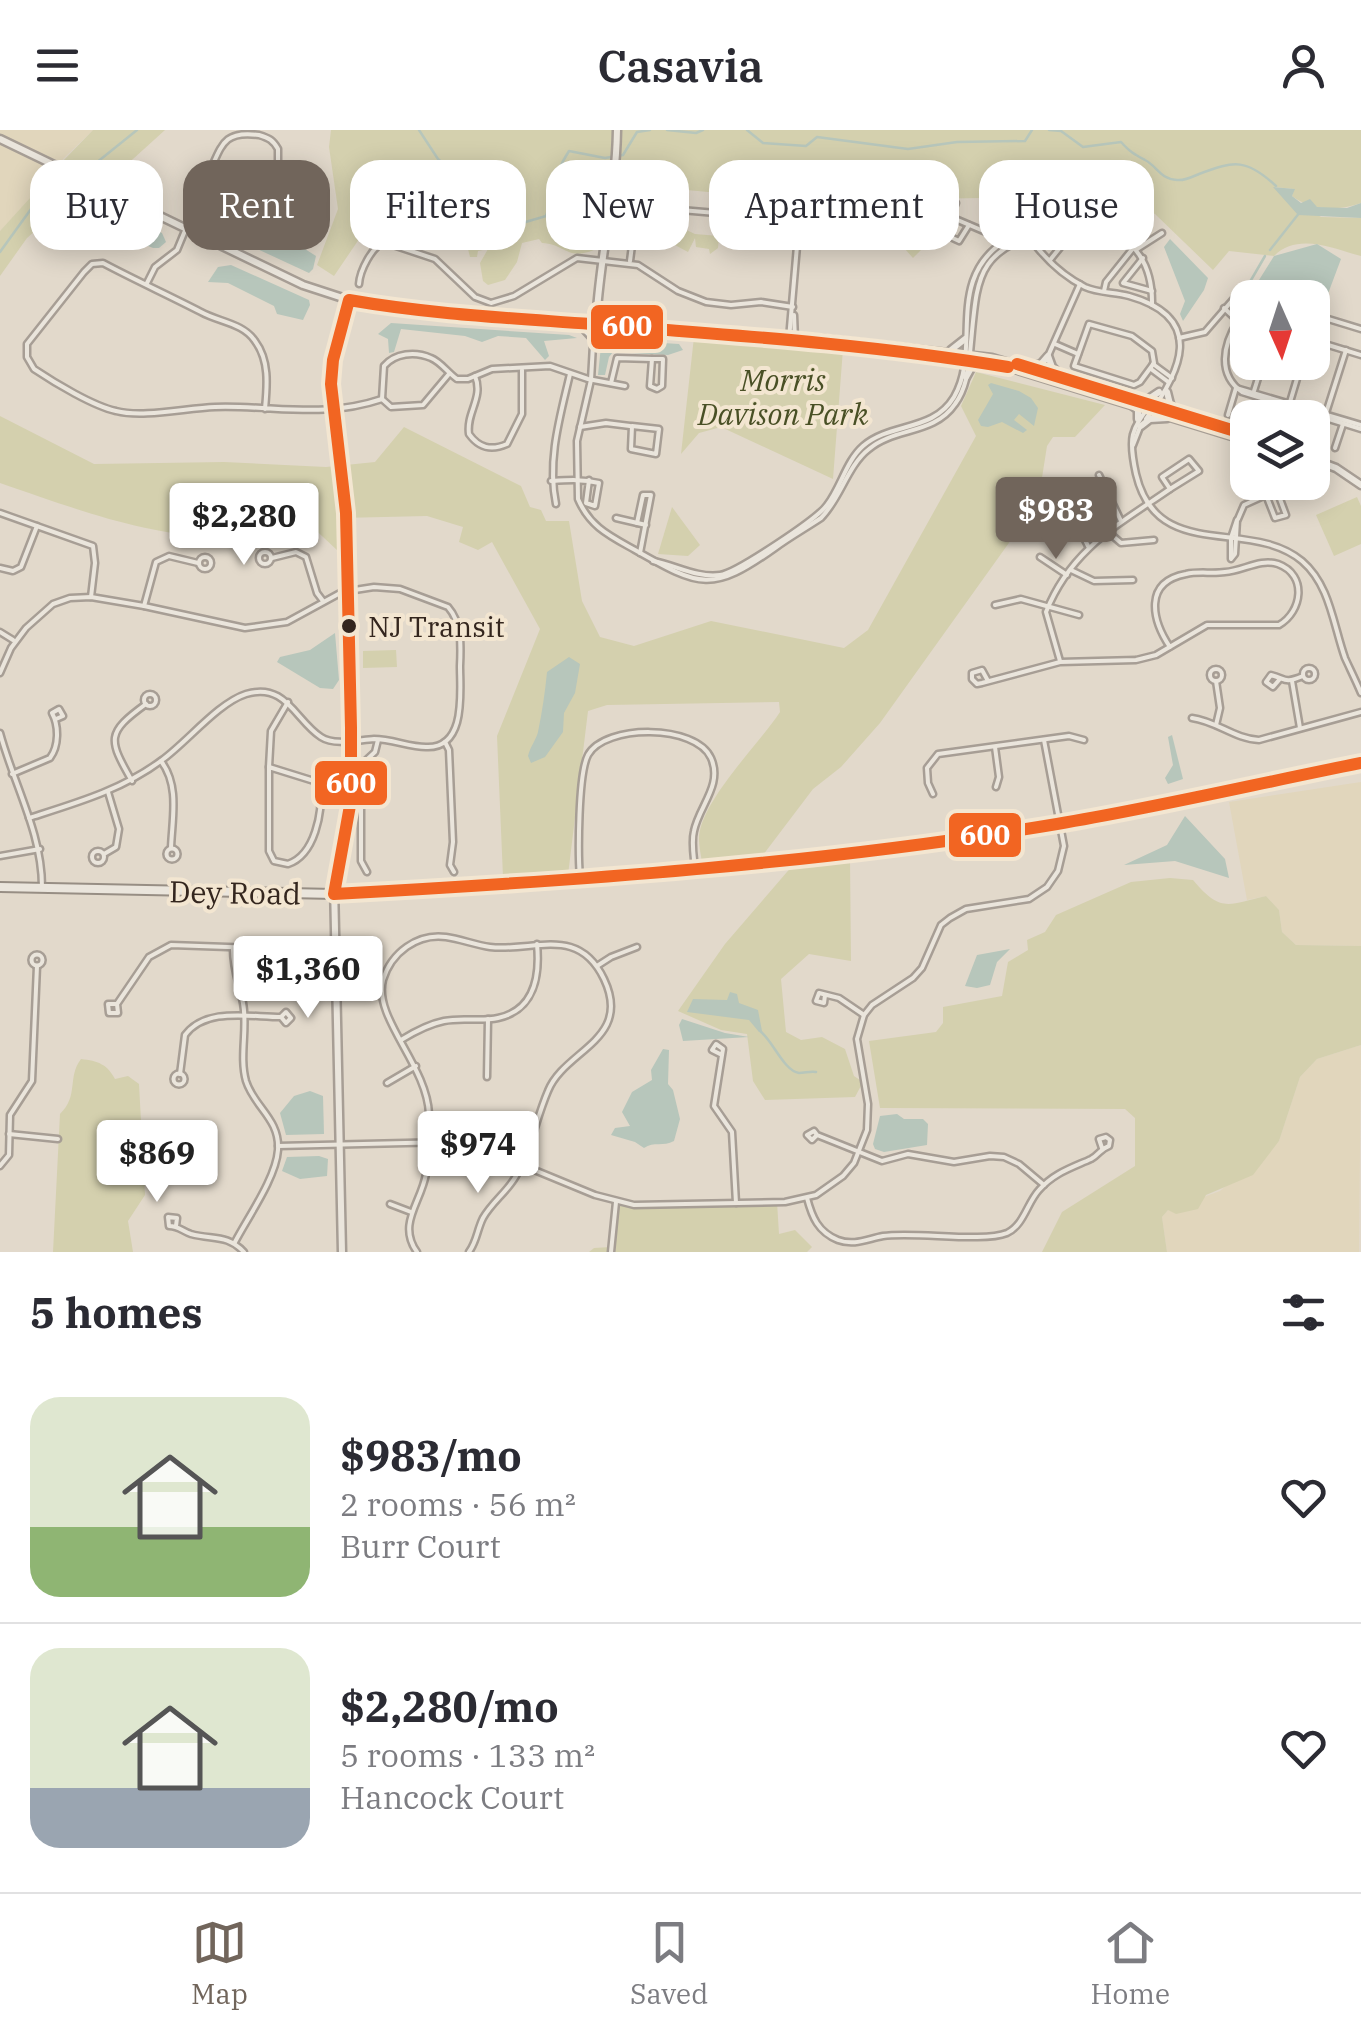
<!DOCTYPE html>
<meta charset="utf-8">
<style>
:root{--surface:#fff;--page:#f2f2f3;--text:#2b2b33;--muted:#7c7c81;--line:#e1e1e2;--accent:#71655b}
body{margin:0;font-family:"IBM Plex Serif",serif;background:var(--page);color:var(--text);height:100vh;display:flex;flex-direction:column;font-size:38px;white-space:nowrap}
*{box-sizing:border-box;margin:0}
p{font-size:32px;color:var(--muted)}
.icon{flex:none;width:55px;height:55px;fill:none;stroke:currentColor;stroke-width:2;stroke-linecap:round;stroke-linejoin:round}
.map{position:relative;height:1122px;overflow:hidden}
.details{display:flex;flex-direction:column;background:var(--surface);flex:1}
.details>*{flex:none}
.hud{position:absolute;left:30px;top:30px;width:1302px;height:90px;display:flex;gap:20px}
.needle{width:65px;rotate:177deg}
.buttons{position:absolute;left:1230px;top:150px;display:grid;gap:20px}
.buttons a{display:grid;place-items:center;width:100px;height:100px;border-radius:20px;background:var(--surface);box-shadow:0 5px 25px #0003;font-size:50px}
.price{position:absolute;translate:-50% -85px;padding:0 22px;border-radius:10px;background:#fff;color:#222;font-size:32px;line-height:65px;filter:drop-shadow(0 2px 5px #0008)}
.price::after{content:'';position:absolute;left:50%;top:60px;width:30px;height:22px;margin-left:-15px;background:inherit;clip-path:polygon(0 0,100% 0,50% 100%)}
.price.on{background:var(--accent);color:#fff}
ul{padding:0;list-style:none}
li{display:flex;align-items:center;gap:30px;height:250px;padding:0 30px}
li+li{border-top:2px solid var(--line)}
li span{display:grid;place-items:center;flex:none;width:280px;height:200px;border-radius:30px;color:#555}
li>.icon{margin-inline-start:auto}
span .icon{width:120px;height:120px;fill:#fffc;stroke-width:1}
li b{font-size:42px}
h2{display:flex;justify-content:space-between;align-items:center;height:120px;padding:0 30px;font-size:42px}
.pill{padding:0 35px;border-radius:30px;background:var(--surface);box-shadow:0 5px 25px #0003;font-size:35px;line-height:90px}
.pill.on{background:var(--accent);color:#fff}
header{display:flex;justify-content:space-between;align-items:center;height:130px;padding:0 30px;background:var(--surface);font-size:45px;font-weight:600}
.dock{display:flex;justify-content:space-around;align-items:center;height:140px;border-top:2px solid var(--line);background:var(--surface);font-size:28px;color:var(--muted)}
.dock a{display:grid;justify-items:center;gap:5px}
.dock .on{color:var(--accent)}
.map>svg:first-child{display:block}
</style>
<header><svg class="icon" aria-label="menu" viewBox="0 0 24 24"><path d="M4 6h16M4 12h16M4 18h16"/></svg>Casavia<svg class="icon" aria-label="person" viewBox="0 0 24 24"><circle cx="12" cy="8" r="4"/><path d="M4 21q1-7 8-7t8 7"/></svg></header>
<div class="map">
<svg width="1361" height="1122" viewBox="0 0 1361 1122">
<rect width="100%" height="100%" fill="#e2d9cb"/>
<g fill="#e1d6bc">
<path d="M0 0H93L64 28 44 55 0 101Z"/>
<path d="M1361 652V816L1296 815 1282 802 1279 780 1266 766 1247 770 1229 672Z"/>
<path d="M1361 915 1359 1122H1167L1162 1087 1168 1080 1220 1061 1279 1011 1300 947 1317 929Z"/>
</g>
<g fill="#d4d0ae">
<path d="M93 0H165L112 48 110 57 61 33Z"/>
<path d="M331 0H1361V73C1339 81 1311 81 1292 66L1294 59 1274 57 1321 87 1361 88V126C1333 119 1298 102 1274 126L1229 121 1213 140 1155 84 1128 70 1020 47 982 68 920 69 921 120 913 128 904 118V73L730 64 610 53 594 120C566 131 566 114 542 113L539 109 522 113 517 132 505 150 488 155 483 151 480 133 488 119 478 121 477 127H470L468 119C452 116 433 100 419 102L408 95 388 90 380 96 370 93 334 146 317 135 338 79 329 17Z"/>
<path d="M52 44 80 51 70 70 27 108 0 146V101Z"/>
<path d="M680 97 695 104 719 106 718 118 710 124 709 119 696 117 695 108 688 122 673 114Z"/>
<path d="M694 207 843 219 833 349 721 297 699 303 681 324Z"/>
<path d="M976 242 1105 275 1075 307H1053L1047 316 1041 354 1024 377 1031 382 880 593 841 637 813 659 763 725 702 733C701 725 699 717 699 709 699 673 759 614 780 582L779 572 607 575 588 581 568 745 503 747 497 606 540 499 492 412 478 420 459 412 463 397 427 386 341 388 338 421 307 392C282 396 256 403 231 405 159 412 68 376 0 353V286L94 334 224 332 326 337 375 332 404 297 521 356 530 377 541 380 546 391H569L582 471 600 507 634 516 711 491 844 518 868 500 976 306 961 276Z"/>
<path d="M1357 367 1361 376V414L1334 426 1316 385Z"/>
<path d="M672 377 700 415 688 426 658 424Z"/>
<path d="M396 520 397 537 363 538V521Z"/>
<path d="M850 728 851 831 809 824 781 849 786 902 801 910 822 907 845 919 854 946 863 952 855 967 765 970 753 951 747 904 721 900 678 881 725 814 793 735Z"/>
<path d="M1170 748 1193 750C1221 783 1227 775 1266 766L1279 780 1282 802 1296 815 1361 816V915L1317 929 1300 947 1279 1011 1253 1045 1206 1065 1198 1079 1176 1084 1168 1080 1162 1087 1167 1122H1042L1062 1082 1135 1036V988L1125 979 880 978 869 911 936 902 943 893V877L1002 866 1008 832 1028 820 1027 810 1045 802 1056 785 1131 752Z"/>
<path d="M81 929C98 931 107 934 115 949L128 946 139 954 145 1065 128 1091 133 1122H53L60 984C79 966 67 947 81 929Z"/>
<path d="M616 1071 697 1075 777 1072 779 1104 795 1100 812 1117 807 1122H589L594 1118 611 1117Z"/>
</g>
<g fill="#b7c6bb">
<path d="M1273 57 1295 59 1292 66 1301 73 1310 69 1317 77 1347 78 1361 73V88L1298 85Z"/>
<path d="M736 71 784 73 788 86C773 97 747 96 733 84Z"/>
<path d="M118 84 162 103 166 112 159 118H153L112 101Z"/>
<path d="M1170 109 1208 148 1204 160 1183 191 1180 184 1185 171 1164 117Z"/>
<path d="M257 113 305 119 316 126 313 139 309 143 253 117Z"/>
<path d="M1317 114 1341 129 1323 177 1313 176 1312 168 1285 167 1254 158 1274 126Z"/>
<path d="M231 135 309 170 310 175 303 190 277 184 274 176 228 153 208 152 218 137Z"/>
<path d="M391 193 569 205 577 208 544 211 549 226 545 230 526 208 498 206 482 212 465 206 401 199 394 222 389 223 388 209 378 204Z"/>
<path d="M615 210 679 214 683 220 668 225 613 222 609 227 605 245H598L601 216Z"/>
<path d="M991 253 1019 261 1031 268 1038 278 1034 296 1019 284 1014 290 1027 300 1023 303 1002 292 988 297 981 296 978 290 993 264 988 255Z"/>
<path d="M335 503 339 550 333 559 320 558 277 532 280 527 310 520Z"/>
<path d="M569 527 580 534 575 563 564 583 563 602 545 627 531 633 528 626C530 617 536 610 538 602 542 582 545 563 547 542Z"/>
<path d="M1172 605 1183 649 1168 654 1165 648 1173 635 1168 607Z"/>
<path d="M1185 686 1225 729 1229 748 1175 731 1124 735 1167 715Z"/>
<path d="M1010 819 997 832 990 855 977 858 965 856 977 825Z"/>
<path d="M730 862 737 864 739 873 758 880 762 901 759 902 749 890 687 882 693 869 727 870Z"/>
<path d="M682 889 725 903 749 907 683 911 679 895Z"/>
<path d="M663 919 669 920 668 954 673 960 680 989 674 1011C663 1017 654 1011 644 1018L635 1012 611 1005 615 998 630 996 622 982 632 962 652 950 651 940Z"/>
<path d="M310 961 323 966 324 1004 286 1005 280 983 294 966Z"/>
<path d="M897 984 904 989H923L928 994 927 1015 884 1022 875 1019 873 1014 880 986Z"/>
<path d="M319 1026 328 1029 327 1046 300 1049 282 1041 287 1027Z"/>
</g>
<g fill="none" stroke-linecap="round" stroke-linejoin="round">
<g stroke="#b7c6bb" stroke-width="2.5">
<path d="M419 0 438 29 474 61 505 69 512 96 546 86C556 59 552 47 569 21L605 28 623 25 637 2 650 0"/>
<path d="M667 0 696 3 703 0"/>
<path d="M747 0 763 13 806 16 817 7 908 19 957 12 1025 11 1032 0"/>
<path d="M1049 0 1061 1 1083 17 1121 12C1130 22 1134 24 1145 30 1157 36 1160 49 1177 50 1184 51 1192 47 1199 44 1235 30 1247 29 1276 56"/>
<path d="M1270 120 1300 82"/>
<path d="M0 122 31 79 65 58 137 0"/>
<path d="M1247 157 1265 126"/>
<path d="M760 901C773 911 784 941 799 943 805 943 810 941 816 942"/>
</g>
<g stroke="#a79e95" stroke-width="9">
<g id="minor">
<path d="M1005 66C1023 102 1047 138 1085 157 1098 163 1115 162 1129 166 1207 188 1181 242 1146 289"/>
<path d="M956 73 944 104 959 111 969 95"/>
<path d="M1011 78 1028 74 1038 96"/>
<path d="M953 88 993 105 1001 114"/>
<path d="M1137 119 1162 103"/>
<path d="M1143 128 1123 153 1152 161"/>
<path d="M1050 130 1075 99"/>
<path d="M630 131 635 92 646 77 716 83 752 101 790 100 796 106 797 116 789 209"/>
<path d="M147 153 155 137 177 120 208 45C222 16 222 0 259 5 269 8 273 10 278 19V50L266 60 212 37"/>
<path d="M359 154C360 140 372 117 384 112L435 129 475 167 491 173 514 166 577 128 638 135 678 161 706 172 731 175 761 172 793 177"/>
<path d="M1104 161 1106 152 1134 117"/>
<path d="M1224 178 1238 191 1248 190"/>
<path d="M1312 184 1361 199"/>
<path d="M794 185 795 210"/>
<path d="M1238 191C1223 215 1217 244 1242 262L1361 299"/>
<path d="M1089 194 1132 206 1152 221 1154 233 1140 252 1134 255 1074 236Z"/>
<path d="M594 197 591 250 577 311 578 369C590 397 610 406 635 420 700 457 712 463 775 418 790 407 806 398 821 388 841 368 847 336 869 319 895 297 934 305 955 274 966 259 968 242 970 223 978 140 974 122 1060 95"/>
<path d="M1179 208 1205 202 1237 165 1247 163 1261 168"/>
<path d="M1312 210 1361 225"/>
<path d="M1055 214 1078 224"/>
<path d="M1048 226 1080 154"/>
<path d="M652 229H663L662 256 657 259 650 256Z"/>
<path d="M1153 234 1172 248"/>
<path d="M1151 239 1167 251"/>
<path d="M475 246C484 268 466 282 469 304 479 318 491 321 507 314L522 284V240"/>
<path d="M611 253 617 228 652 229"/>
<path d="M1236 258 1361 295"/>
<path d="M1254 261 1263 232"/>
<path d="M1155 268C1132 300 1127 303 1136 344 1157 434 1250 387 1302 431 1330 455 1333 494 1345 528 1350 539 1356 551 1361 563"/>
<path d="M382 269 384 236C395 223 415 221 431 228 441 232 448 243 457 249H468L492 239 550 236 588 249 625 256"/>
<path d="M382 269 391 277 423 275 449 244"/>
<path d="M1290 272 1302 232"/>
<path d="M265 279C267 257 270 231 255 211 243 193 219 192 201 182 168 165 135 150 103 133L92 134 84 142 27 214V227L34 239C55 253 93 276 116 281 143 288 186 278 215 277 275 275 322 289 382 269"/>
<path d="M1326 283 1346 220"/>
<path d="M1228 285 1236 258"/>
<path d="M1266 288 1270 273"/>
<path d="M632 296 659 299 656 324 631 319Z"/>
<path d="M580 297 606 293 630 296"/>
<path d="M1133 315 1140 297"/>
<path d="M1335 318 1343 294"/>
<path d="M1189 329 1199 341 1170 359 1162 347Z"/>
<path d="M1099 345 1121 391"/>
<path d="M551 351C568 350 583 349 599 353L595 376 586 373 589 350"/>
<path d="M1277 361 1286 385 1275 388 1266 365Z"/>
<path d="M556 374C547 330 560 287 570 244"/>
<path d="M0 383 93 416 95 433 91 467"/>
<path d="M1073 386 1088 416"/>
<path d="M616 388 646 395"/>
<path d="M1238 389 1244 375 1266 365"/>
<path d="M1237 390 1235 424 1231 429V408Z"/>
<path d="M637 393 643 365H651L640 423"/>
<path d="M1106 400 1121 413 1154 410"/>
<circle cx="265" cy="428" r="6"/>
<circle cx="205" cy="433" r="6"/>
<path d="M1040 427 1067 445"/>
<path d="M272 428 296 422 306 427 317 463 323 471"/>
<path d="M653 431C676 435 696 448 720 445 736 443 817 389 827 375 841 357 846 331 863 316 891 292 933 302 954 267 983 218 942 148 1009 108 1031 95 1051 92 1075 99L1088 83H1094C1129 112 1153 125 1152 175"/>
<path d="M0 438 13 441 21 437 37 396"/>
<path d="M1071 440 1094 451 1133 450"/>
<path d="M995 475 1021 469 1079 485"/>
<path d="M144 476 156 432 169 426 198 433"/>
<path d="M0 502 13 510"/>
<path d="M1060 531 1046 482C1071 419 1118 395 1170 359"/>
<circle cx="1309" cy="544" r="6"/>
<circle cx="1216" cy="545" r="6"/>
<path d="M0 543 11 518 26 498 53 474 70 468 91 467 144 476 245 498 287 492 342 462 374 457 400 459 448 477C462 493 461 516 460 536 460 561 467 619 426 617 409 617 392 609 374 609 358 610 335 616 321 607 295 590 286 552 246 564 218 573 187 612 162 630 122 660 76 673 29 688"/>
<path d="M1279 550 1273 557 1266 552 1271 545C1287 549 1283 554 1303 546"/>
<path d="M988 551 982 540 972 543V549L977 554 982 553 1060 532 1136 530 1156 525 1207 495H1279C1302 482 1308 445 1278 434 1260 428 1243 441 1225 442 1212 444 1199 441 1186 444 1143 452 1152 490 1170 517"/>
<path d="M1292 551 1300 598"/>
<circle cx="150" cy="570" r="6"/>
<path d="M1192 588C1216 591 1235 609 1259 610L1361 582"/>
<path d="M1216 595 1220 578 1216 551"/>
<path d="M0 603C14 655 42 703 42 757"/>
<path d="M445 612 449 620 453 712 450 735 454 742"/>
<path d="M995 617 999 647 996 657"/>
<path d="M161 631C180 656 172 689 171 718"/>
<path d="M269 637 314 651 320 657C323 682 315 725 288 734L274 731 269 721Z"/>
<path d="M269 637 271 601 288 572"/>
<path d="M12 644 50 628C59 616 59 596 52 583L59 579 63 586 56 589"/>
<path d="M132 651C108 609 106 603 146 574"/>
<path d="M933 664 928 653 927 638 938 624 1069 606 1084 610"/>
<circle cx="172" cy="724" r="5.5"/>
<circle cx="98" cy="727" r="6"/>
<path d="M104 724 116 717 119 699 108 662"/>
<path d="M0 726 40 719"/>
<path d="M367 742 361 731V635L375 622 378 610"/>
<path d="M580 748C578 725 578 644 588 625 605 594 696 594 711 628 723 655 699 676 694 701 691 713 694 727 695 739"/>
<path d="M233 819C233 840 239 853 243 873 248 898 239 926 246 951 254 977 280 989 278 1020 276 1048 248 1087 235 1112"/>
<circle cx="37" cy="830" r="5.5"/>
<path d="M597 836 611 827 637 817"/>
<path d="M825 865 824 873 816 871 819 863 839 868 864 885"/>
<path d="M117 874H108L109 883H118L117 874 149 827 171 815 336 821"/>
<path d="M401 910C414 902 429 894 444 891 462 887 480 892 498 888 535 880 540 845 537 814"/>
<path d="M720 924 712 920 716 914 723 919 714 976 732 1002 736 1073"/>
<circle cx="179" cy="949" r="5.5"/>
<path d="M180 944 185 905C206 877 249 887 281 887L286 882 291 888 286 893 281 887"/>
<path d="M487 947 488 889"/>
<path d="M387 953 416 936"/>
<path d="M9 1004 58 1009"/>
<path d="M817 1005 812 1010 807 1005 814 1001 817 1005 882 1031 908 1024 954 1032 990 1026 1004 1027 1019 1034 1044 1055"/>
<path d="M278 1016 448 1012 476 1016 595 1065 634 1075 785 1072 816 1065 843 1046 854 1033 867 1000 868 974 857 909 864 885 872 875 913 848 922 838 941 795 950 788 966 779 1029 769 1047 757 1058 741 1064 716 1044 610"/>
<path d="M0 1036 9 1025 10 985 32 951 37 836"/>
<path d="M807 1068C812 1087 818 1102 838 1110 854 1116 867 1109 883 1106 914 1101 982 1113 1007 1103 1024 1095 1027 1073 1039 1060 1054 1043 1071 1038 1091 1029 1100 1024 1100 1019 1109 1016L1110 1010 1106 1007 1099 1009 1102 1018"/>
<path d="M390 1074 411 1082"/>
<path d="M176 1096 177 1088 168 1087 169 1096C179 1096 182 1101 191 1104 213 1110 227 1104 244 1122"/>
<path d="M417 1122C397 1094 421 1073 426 1044 430 1025 429 1004 429 984 427 935 373 888 383 850 391 823 417 803 446 807 461 809 475 815 490 817 535 822 578 795 604 849 633 910 564 920 548 961 536 989 531 1019 516 1046 507 1062 492 1072 483 1088 477 1100 477 1111 469 1122"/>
<path d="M611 1122 616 1072"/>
</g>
</g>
<g stroke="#a79e95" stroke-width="11">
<g id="tertiary">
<path d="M0 9 303 155 349 170 413 181 811 211 822 209 992 228 1248 305"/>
<path d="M580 194 592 207"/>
<path d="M596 195C599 128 616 66 617 0"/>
<path d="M596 206 612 197"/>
<path d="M812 212 1008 237 1248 311"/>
<path d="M951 220 965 209"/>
<path d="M1033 236 1041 234 1048 226 1052 237 1060 245"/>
<path d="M966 247 971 238 983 232"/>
<path d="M1167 262 1170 274 1176 281"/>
<path d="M1144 272 1159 262"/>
<path d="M1133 276 1138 280V289"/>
<path d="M1141 296 1150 289 1167 288"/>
<path d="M1312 329 1336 338 1361 355"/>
<path d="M342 1122 334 754 351 670V598L346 383 331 254 333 230 349 170"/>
</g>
</g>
<g stroke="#978e84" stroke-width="12">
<path id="secondary" d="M0 757 334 764 648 744 834 725 1012 701 1361 633"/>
</g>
<use href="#minor" stroke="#eae5dc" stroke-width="4"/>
<use href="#tertiary" stroke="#eae5dc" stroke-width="6"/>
<use href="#secondary" stroke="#eae5dc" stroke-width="8"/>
<g stroke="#f3e6d1" stroke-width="20">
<g id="bus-1">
<path d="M1017 234 1248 305"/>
<path d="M1008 237C870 214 731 205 591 194 510 188 429 184 349 170L333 230 331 254 346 383 351 598V670L334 764C575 751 818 734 1057 694 1159 677 1260 653 1361 633"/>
</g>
</g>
<use href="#bus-1" stroke="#f26522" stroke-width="12"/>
</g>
<circle fill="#34261e" stroke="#f3e6d1" stroke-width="4" cx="349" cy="496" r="9"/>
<g text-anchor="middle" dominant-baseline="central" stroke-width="8" stroke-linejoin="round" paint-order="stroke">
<g font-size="28" fill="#34261e" stroke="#f3e6d1" text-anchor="start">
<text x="368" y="496">NJ Transit</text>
</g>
<g font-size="30" font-style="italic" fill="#495025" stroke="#f3e6d1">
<text x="783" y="249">Morris<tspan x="783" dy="34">Davison Park</tspan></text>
</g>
<g font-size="30" fill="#34261e" stroke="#f3e6d1">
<text transform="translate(235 762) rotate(1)">Dey Road</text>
</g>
</g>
<g stroke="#f3e6d1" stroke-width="4">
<rect x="589" y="173" width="76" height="48" rx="10" fill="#f26522"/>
<rect x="313" y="629" width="76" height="48" rx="10" fill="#f26522"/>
<rect x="947" y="681" width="76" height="48" rx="10" fill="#f26522"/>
</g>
<g font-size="28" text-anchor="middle" font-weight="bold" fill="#fff">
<text x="627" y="206">600</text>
<text x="351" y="663">600</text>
<text x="985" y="715">600</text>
</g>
</svg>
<div class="buttons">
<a><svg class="needle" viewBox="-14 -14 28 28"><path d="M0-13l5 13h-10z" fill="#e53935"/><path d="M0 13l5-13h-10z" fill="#7c7c81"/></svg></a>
<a><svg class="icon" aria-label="layers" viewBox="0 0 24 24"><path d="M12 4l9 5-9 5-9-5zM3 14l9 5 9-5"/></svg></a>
</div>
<b class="price on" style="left:1056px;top:432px">$983</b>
<b class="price" style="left:244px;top:438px">$2,280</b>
<b class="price" style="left:308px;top:891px">$1,360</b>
<b class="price" style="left:478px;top:1066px">$974</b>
<b class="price" style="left:157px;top:1075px">$869</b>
<div class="hud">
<a class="pill">Buy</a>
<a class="pill on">Rent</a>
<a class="pill">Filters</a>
<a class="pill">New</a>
<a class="pill">Apartment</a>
<a class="pill">House</a>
</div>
</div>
<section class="details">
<h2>5 homes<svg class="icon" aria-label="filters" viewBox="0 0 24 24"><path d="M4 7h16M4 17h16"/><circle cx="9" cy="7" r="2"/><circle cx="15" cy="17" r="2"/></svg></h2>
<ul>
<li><span style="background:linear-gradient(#dfe7d0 65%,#8fb573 0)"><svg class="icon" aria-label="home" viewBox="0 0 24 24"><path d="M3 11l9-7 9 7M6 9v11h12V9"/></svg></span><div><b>$983/mo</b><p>2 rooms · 56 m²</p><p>Burr Court</p></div><svg class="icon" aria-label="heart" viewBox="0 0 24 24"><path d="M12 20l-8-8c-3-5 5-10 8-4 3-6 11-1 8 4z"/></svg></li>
<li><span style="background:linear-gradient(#dfe7d0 70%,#9aa5b1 0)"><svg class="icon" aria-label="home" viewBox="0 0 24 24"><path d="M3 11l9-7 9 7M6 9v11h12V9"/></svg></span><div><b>$2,280/mo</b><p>5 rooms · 133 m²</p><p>Hancock Court</p></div><svg class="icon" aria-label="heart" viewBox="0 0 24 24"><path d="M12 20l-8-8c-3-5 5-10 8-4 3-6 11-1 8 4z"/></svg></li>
</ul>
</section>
<nav class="dock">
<a class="on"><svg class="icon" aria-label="map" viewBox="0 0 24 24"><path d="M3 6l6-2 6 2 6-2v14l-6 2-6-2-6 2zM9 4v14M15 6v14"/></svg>Map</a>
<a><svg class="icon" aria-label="saved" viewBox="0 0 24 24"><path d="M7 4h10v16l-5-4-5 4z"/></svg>Saved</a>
<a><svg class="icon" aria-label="home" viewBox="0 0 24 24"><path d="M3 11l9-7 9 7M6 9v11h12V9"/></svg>Home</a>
</nav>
